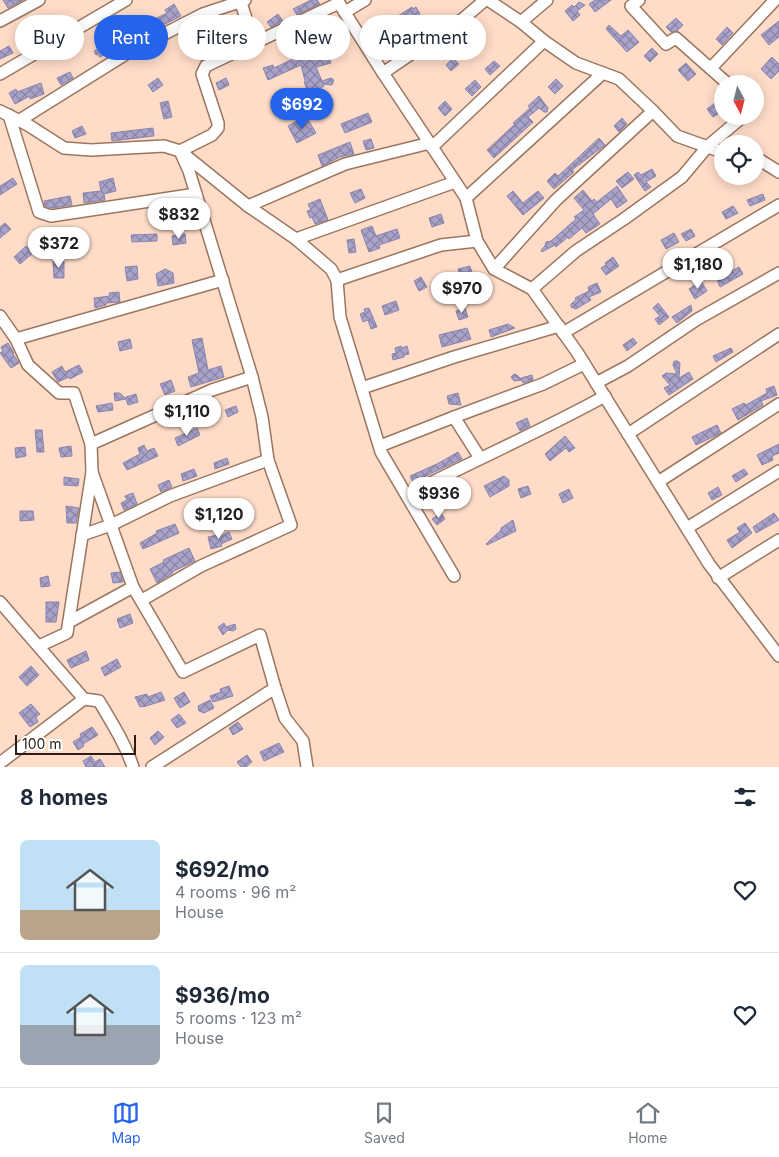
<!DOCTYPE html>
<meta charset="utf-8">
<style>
:root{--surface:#fff;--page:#f2f2f3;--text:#1f2937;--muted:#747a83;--line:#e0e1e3;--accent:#2563eb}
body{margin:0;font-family:Inter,sans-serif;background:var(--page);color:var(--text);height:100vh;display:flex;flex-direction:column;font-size:19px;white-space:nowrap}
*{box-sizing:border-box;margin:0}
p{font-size:16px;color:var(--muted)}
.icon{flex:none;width:28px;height:28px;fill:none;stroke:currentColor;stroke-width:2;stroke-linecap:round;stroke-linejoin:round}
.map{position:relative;height:767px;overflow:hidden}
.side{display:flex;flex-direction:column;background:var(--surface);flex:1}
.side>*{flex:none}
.top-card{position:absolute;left:15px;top:15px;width:500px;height:45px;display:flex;gap:10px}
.needle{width:32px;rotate:173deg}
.fabs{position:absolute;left:714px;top:75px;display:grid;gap:10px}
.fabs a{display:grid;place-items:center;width:50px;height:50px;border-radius:50%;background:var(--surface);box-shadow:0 2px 12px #0003;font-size:25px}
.scale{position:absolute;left:15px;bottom:12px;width:121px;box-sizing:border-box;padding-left:5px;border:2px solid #2c1d14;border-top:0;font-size:14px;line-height:18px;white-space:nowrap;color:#2c1d14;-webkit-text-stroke:4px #fff;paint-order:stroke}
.price{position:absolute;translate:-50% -42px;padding:0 11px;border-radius:18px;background:#fff;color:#222;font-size:16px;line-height:32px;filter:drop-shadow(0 1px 2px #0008)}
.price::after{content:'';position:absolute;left:50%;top:30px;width:15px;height:11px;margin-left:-8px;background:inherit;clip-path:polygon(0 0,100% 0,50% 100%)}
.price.on{background:var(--accent);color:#fff}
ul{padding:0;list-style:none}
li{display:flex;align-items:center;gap:15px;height:125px;padding:0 20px}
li+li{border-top:1px solid var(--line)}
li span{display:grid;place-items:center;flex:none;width:140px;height:100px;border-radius:8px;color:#555}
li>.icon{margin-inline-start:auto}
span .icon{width:60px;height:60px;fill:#fffc;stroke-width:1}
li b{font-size:21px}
h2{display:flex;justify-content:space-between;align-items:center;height:60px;padding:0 20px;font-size:21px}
.chip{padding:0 18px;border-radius:22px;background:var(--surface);box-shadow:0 2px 12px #0003;font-size:18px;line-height:45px}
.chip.on{background:var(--accent);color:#fff}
.menu{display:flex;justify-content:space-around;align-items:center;height:70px;border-top:1px solid var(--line);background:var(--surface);font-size:14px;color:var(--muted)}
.menu a{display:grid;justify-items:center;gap:2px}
.menu .on{color:var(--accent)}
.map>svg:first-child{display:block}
</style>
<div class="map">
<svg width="779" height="767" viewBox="0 0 779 767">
<defs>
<pattern id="building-cross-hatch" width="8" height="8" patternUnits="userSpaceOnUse" patternTransform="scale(1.25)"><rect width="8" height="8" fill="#a9a3cc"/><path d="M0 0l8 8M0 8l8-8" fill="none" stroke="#8a84a4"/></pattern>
</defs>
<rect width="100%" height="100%" fill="#fedcc8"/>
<g fill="url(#building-cross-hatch)" stroke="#8b84ac">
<path d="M3 0H23L8 8Z"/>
<path d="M311 0H317L320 4 297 15 293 9Z"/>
<path d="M595 0H611L595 12 589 4Z"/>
<path d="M579 2 585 5 577 11 580 15 573 21 565 11 572 5 574 7Z"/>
<path d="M174 4 181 16 159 27 155 19 167 13 165 10Z"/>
<path d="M412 7 413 9 416 7 420 14 387 35 381 27Z"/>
<path d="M278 14 283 21 271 27 267 22Z"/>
<path d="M676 18 683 25 677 31 671 32 666 27Z"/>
<path d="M779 21V37L769 45 761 35Z"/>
<path d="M609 25 621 36 628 30 639 42 627 52 606 29Z"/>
<path d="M143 26 146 33 134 40 131 33Z"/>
<path d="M727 27 733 33 722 45 716 39Z"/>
<path d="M201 35H204L207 38V50L224 41 227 48 201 61 196 53 206 47 199 40Z"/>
<path d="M113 40 117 42 116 46 108 50 109 52 100 57 98 54 96 55 94 51Z"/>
<path d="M319 41H323L325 43 331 63 316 67 322 81 331 78 334 80 332 85 323 84 324 86 309 94 304 82 305 81 301 65 268 80 263 68 273 65 274 68 295 58 317 52V44Z"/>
<path d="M9 46 13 53 0 59V51Z"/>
<path d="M652 48 658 54 650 62 644 56Z"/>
<path d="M772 57 779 64V71L771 79 761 69Z"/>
<path d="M453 58 459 64 451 71 446 65Z"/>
<path d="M494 61 500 66 490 75 485 69Z"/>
<path d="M686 63 696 74 688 81 678 70Z"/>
<path d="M70 72 73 78 61 85 57 78Z"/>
<path d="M158 78 163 85 153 92 148 85Z"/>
<path d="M226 78 229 85 219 90 216 83Z"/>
<path d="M556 79 563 86 555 94 548 87Z"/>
<path d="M475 80 481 87 472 96 465 89Z"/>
<path d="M41 83 44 94 30 99V96L15 104 9 93 16 89 17 92Z"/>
<path d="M539 96 548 108 547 112H544L539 108 528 117 533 122 494 158 487 150 515 124 513 123 530 108 528 106Z"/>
<path d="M168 101 172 117 164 119 160 103Z"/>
<path d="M445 101 452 109 445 116 438 108Z"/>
<path d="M715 103 721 112 713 117 707 109Z"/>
<path d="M368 113 372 122 345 133 341 124Z"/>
<path d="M306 116 316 133 297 143 288 126Z"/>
<path d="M622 118 627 124 619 132 614 126Z"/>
<path d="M82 126 86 134 75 138 72 131Z"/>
<path d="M153 128 154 136 112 141 111 133Z"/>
<path d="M599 138 605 145 572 170 569 166Z"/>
<path d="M371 139 374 148 366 150 363 141Z"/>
<path d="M350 142 354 154 340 157 322 166 318 155Z"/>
<path d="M569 166 574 172 554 189 547 181 555 173 558 176Z"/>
<path d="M652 169 656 176 646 182 651 187 645 191 634 175 638 172 641 175Z"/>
<path d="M628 172 634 179 622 188 616 181Z"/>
<path d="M13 178 17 184 0 195V186Z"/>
<path d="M113 178 116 191 104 194 105 200 84 203 83 193 101 191 99 182Z"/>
<path d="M617 186 627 201 617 208 611 199 593 214 600 224 586 233 582 228 569 239 568 237 556 247 555 245 542 252 541 250 545 246 546 242 551 241 576 219 574 217 584 210 574 198 583 190 592 201 594 199 597 202Z"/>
<path d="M361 189 365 198 355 203 350 193Z"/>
<path d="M513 191 523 203 538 191 544 198 523 215 507 196Z"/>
<path d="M763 194 765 200 750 206 747 200Z"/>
<path d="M70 196 72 205 52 208 45 206 44 201Z"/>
<path d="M320 199 328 220 315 224 312 217 310 218 307 211 311 210 308 204Z"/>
<path d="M733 206 738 213 726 219 722 212Z"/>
<path d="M441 214 444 223 432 227 429 218Z"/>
<path d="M5 223 11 229 0 238V227Z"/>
<path d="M372 226 376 236 397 229 400 238 379 245 380 248 369 252 361 230Z"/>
<path d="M691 229 695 236 686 241 681 234Z"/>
<path d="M674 233 679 242 666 249 661 240Z"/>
<path d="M157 234V241L132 242 131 235Z"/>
<path d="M185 234 186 243 173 245 172 236Z"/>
<path d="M354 239 356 252 349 253 347 240Z"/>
<path d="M26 246 33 253 20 264 14 257Z"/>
<path d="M613 257 619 266 606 275 601 268 606 265 605 263Z"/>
<path d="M53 261H64V278H54Z"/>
<path d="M137 266 138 279 127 281 125 267Z"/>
<path d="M470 266 474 279 462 282 458 269Z"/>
<path d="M739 267 743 274 720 287 717 279Z"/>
<path d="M165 269 173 273 174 283 158 286 156 274Z"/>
<path d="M421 277 427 287 419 291 414 281Z"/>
<path d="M701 281 707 291 695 299 689 289Z"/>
<path d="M597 283 601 292 589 297 591 300 576 309 571 307V304L576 300 575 298 589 291 588 287Z"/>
<path d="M119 292 120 302 106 303V305L95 308 94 298 110 296 109 293Z"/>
<path d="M396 301 399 310 385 315 382 306Z"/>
<path d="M658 303 669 317 659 325 655 319 660 316 653 308Z"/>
<path d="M691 305 692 311 677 323 672 317Z"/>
<path d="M369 308 377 327 371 329 368 320 363 322 360 314 365 312 364 309Z"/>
<path d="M465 308 468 317 459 320 456 311Z"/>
<path d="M508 324 515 328 491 337 489 330Z"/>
<path d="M467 328 471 339 442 347 439 335Z"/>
<path d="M202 338 208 370 221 366 224 377 191 387 188 377 199 373 192 340Z"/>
<path d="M633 338 637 343 627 351 623 345Z"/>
<path d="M130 339 132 348 120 351 118 342Z"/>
<path d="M8 343 14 353 13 354 19 363 11 368 0 353 3 351 1 347Z"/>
<path d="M401 346 402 348 407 346 409 354 404 355V357L393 360 392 354 396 353 395 348Z"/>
<path d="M731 348 733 352 716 362 713 356Z"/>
<path d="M674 361H678L680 363 679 378 689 372 693 379 669 395 664 388 670 385 662 376 666 373 677 374 673 365Z"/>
<path d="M79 365 83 372 70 379 69 377 58 382 52 372 62 366 65 372Z"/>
<path d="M514 374 517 375 522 380 521 378 532 375 533 380 523 383 522 380 514 381 511 377Z"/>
<path d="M171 380 175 391 165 395 160 384Z"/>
<path d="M774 386 777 395 761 401 763 405 738 420 732 409 744 403 746 405 767 393 766 389Z"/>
<path d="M114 393H120L126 399V397L136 394 138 402 128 405 126 399 115 401Z"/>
<path d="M458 393 461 405 449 404 447 396Z"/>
<path d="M112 403 113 410 98 412 96 406Z"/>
<path d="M236 406 238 412 228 417 225 410Z"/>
<path d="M527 418 530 426 520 431 516 423Z"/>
<path d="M717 425 721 433 696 445 692 437Z"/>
<path d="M197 428 200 435 178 446 175 438Z"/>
<path d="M35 430H42L44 452H37Z"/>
<path d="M565 436 575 448 569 452 566 448 550 461 545 454Z"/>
<path d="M779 444V453L772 456 773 460 762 465 757 455Z"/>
<path d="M144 445 147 451 154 448 158 456 127 470 123 463 140 454 138 448Z"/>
<path d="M71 446 72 456 61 457 59 448Z"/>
<path d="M25 447 26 456 16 458 15 448Z"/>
<path d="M458 452 462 459 413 482 410 476 437 464Z"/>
<path d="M227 458 229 464 215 469 214 463Z"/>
<path d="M194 469 197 476 183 481 181 474Z"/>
<path d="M744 469 748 474 736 482 732 476Z"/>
<path d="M504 476 509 480V486L490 497 484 486Z"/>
<path d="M64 477 79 479 78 486 64 485Z"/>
<path d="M169 480 172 487 161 492 158 485Z"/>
<path d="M528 486 531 494 521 498 518 489Z"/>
<path d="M718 487 722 495 712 500 708 493Z"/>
<path d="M569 489 573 498 563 503 559 494Z"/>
<path d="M133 493 137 504 124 510 121 503 127 500 125 496Z"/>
<path d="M66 506 79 508 76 523H67Z"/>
<path d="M20 511H33L34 520 20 521Z"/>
<path d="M206 512 207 514 210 513 213 518 192 527 190 521Z"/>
<path d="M441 513 445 519 437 525 432 519Z"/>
<path d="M774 513 779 520 756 533 753 527Z"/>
<path d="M513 520 516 531 487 545 486 544 501 530V528Z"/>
<path d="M745 523 752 533 732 548 727 540 740 532 737 528Z"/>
<path d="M175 524 179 533 143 549 140 543 157 533 156 531Z"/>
<path d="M229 532 232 539 221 544 222 546 211 549 208 537 218 535 219 537Z"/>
<path d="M189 548 195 561 172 572 173 573 157 583 150 569 164 562 163 560Z"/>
<path d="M120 572 123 582 113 583 111 573Z"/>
<path d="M48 576 50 586 41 587 40 578Z"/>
<path d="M46 602H59L56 622H46Z"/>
<path d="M130 614 133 623 120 628 117 619Z"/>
<path d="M224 623 226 627 235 624 236 629 233 631 228 630 223 635 218 627Z"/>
<path d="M86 651 89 660 71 668 67 660Z"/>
<path d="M117 659 121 667 105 676 101 668Z"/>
<path d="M31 666 39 675 27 686 19 677Z"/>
<path d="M229 686 233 696 213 702 210 696 221 692 220 689Z"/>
<path d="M161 692 165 700 143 707V706L140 707 135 697 147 694 148 697Z"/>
<path d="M184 692 190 702 180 708 174 698Z"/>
<path d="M210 700 214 708 204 713 199 711 198 706Z"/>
<path d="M31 704 40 714 36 717 38 722 30 727 19 713Z"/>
<path d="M179 714 186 723 177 728 171 720Z"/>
<path d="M238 722 243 729 233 735 229 728Z"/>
<path d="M92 727 98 735 83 744 84 746 78 750 73 742 81 737 80 734Z"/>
<path d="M158 731 164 737 155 745 150 738Z"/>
<path d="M279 743 284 752 264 761 260 752Z"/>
<path d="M247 755 252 762 246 767H241L237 762Z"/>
<path d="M91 756 95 762 100 759 105 767H86L83 761Z"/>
</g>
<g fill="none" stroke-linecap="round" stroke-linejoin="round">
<g stroke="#9c755e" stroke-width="14">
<g id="minor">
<path d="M337 0 383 73 466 198 477 241 494 269 532 289 577 352 709 564 779 656"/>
<path d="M488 0 521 22 544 41 576 63 619 79 653 111 677 136 722 152"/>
<path d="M639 0 631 6 666 44 676 38 728 84"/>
<path d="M241 3 254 43"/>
<path d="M339 3 206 66 202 74 218 123V128L212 135 180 151 248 206 296 239 331 269 337 280 340 317 381 452 454 576"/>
<path d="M345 12 365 0"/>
<path d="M0 21 39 0"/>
<path d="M521 22 547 0"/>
<path d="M711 68 775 0"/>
<path d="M383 73 464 18 485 0"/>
<path d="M0 74 126 0"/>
<path d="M0 111 28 125 64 148 91 150 164 146 180 151 189 171 252 377 262 417 268 460 291 525 201 566 142 600"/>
<path d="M9 115 39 212 51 216 196 194"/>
<path d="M20 120 129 52 203 14 245 0"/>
<path d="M432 147 544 41"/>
<path d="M755 157 779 172"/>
<path d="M466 198 603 73"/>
<path d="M248 206 345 164 430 143"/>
<path d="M296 239 455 182"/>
<path d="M494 269 556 200 653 111"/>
<path d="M337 280 441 245 477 241"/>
<path d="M532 289 576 251 624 219 682 177 708 146 740 119 741 116"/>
<path d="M0 316 16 339 28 365 59 393H74L91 444 92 472 67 633 39 646"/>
<path d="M563 333 779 205"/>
<path d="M16 339 223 280"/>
<path d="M596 383 628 366 696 320 779 273"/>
<path d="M362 388 454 357 559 326"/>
<path d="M454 417 480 458"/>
<path d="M628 434 779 334"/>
<path d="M91 444 212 390 252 377"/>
<path d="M380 446 454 417 543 384 584 364"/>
<path d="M92 472 133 587 183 672 260 635 275 688 285 718 303 741 307 767"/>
<path d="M658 482 779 404"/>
<path d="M407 495C472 461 540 432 605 396"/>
<path d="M687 528 779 471"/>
<path d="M82 535 111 525 170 496 268 460"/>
<path d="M718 578 779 540"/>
<path d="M0 602 84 699 99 701C112 723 125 743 133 767"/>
<path d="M69 622 133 587"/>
<path d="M0 763 84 699"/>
<path d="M152 767 275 688"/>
</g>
</g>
<use href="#minor" stroke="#fff" stroke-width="11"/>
</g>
</svg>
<div class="fabs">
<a><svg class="needle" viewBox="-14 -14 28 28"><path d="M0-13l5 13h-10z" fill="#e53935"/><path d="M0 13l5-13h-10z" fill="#747a83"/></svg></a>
<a><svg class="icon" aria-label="locate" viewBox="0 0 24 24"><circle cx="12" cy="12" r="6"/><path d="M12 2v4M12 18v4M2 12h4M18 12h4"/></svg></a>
</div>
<div class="scale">100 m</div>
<b class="price on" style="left:302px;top:130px">$692</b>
<b class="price" style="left:179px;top:240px">$832</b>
<b class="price" style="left:59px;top:269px">$372</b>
<b class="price" style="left:698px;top:290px">$1,180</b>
<b class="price" style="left:462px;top:314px">$970</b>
<b class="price" style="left:187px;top:437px">$1,110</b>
<b class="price" style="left:439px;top:519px">$936</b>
<b class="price" style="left:219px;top:540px">$1,120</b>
<div class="top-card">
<a class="chip">Buy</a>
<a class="chip on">Rent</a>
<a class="chip">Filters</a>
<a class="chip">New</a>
<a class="chip">Apartment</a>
</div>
</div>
<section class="side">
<h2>8 homes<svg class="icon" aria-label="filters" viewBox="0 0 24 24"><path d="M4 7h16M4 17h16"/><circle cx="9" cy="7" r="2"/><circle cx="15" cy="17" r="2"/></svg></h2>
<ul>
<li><span style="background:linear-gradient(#bfe0f5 70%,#b9a48a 0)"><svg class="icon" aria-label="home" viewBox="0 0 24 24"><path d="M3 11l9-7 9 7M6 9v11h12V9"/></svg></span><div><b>$692/mo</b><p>4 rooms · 96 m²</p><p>House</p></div><svg class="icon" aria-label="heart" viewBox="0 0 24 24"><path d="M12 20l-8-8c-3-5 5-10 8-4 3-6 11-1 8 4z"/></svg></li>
<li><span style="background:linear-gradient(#bfe0f5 60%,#9aa5b1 0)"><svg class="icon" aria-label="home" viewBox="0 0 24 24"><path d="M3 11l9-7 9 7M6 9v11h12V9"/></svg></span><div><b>$936/mo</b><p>5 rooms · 123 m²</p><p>House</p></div><svg class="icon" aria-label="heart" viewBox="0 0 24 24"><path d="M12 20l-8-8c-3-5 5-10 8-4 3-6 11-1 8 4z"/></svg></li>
</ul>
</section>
<nav class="menu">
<a class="on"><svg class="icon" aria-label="map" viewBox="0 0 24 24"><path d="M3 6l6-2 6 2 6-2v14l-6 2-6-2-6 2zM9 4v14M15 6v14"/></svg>Map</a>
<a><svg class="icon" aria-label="saved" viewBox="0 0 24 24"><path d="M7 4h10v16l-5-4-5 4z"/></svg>Saved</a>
<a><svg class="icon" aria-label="home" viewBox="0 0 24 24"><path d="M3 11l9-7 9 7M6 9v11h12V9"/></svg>Home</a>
</nav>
